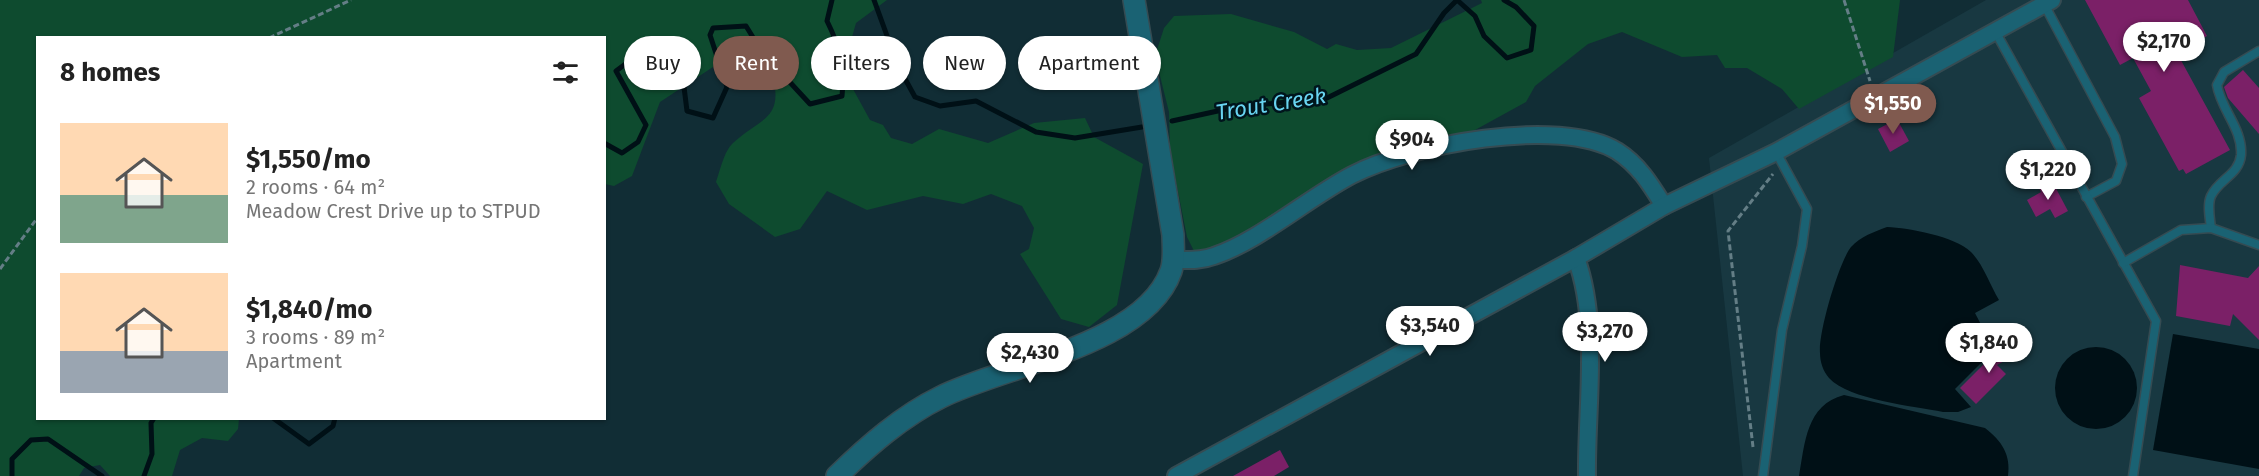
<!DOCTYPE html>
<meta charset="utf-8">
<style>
:root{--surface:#fff;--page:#f6f6f6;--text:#222;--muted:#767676;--accent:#805a4f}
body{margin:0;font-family:"Fira Sans",sans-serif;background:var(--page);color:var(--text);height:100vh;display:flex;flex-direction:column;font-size:22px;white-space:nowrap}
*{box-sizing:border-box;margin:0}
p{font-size:20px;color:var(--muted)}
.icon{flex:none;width:33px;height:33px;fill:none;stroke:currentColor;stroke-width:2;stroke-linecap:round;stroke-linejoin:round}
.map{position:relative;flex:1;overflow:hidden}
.panel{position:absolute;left:36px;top:36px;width:570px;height:384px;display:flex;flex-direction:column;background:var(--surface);border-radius:0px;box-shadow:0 2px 4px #0004}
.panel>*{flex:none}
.top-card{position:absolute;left:624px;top:36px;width:570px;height:54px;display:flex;gap:12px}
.price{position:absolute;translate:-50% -51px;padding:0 14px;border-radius:21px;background:#fff;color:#222;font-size:20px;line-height:39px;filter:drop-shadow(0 2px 3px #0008)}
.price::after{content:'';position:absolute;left:50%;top:36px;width:18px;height:14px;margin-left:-9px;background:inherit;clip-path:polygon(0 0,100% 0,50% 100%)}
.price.on{background:var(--accent);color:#fff}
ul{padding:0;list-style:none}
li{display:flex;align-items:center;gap:18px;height:150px;padding:0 24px}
li span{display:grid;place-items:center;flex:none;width:168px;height:120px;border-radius:0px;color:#555}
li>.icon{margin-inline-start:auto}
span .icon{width:72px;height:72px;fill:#fffc;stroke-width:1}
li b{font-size:26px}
h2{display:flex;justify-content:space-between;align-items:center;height:72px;padding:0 24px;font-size:26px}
.tag{padding:0 21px;border-radius:27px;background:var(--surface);box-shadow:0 2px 4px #0004;font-size:21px;line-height:54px}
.tag.on{background:var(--accent);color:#fff}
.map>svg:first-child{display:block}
</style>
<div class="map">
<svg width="2259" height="476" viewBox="0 0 2259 476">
<rect width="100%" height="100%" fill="#112d35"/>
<path fill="#183841" d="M1986 0H2259V476H1743L1709 158Z"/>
<g fill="#0e4b2f">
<path d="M0 0H887L856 23 846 58 856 75 853 89 870 120 883 125 891 138 912 144 939 129 988 143 1034 123 1085 118 1094 137 1143 164 1117 305 1089 327 1061 319 1020 254 1029 249 1034 228 1022 206 991 194 963 204 923 196 867 210 827 191 800 229 775 237 729 204 716 182C720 171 724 151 733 143 761 117 786 120 771 70L748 59 735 67 716 65 660 102 632 176 614 186 605 184 604 38H38V418L239 419 238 429 228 441 202 438 180 450 172 476H110L100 465 84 468 79 476H0Z"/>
<path d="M1481 0H1900L1893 57 1799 109 1782 89 1747 68H1725L1717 55 1682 57 1622 32 1588 44 1535 86 1526 102 1455 141 1290 204 1264 241 1242 254 1194 251 1187 237 1170 151 1169 112 1155 56 1164 28 1174 16 1231 14 1294 32 1327 49 1336 44 1357 50 1391 48 1482 3Z"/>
</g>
<g fill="#001016">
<path d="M1887 227C1909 228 1954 236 1971 252 1983 264 1990 285 1999 300L1975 313 1994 350 1955 389 1971 407 1958 412H1943C1914 406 1849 400 1829 378 1823 371 1820 362 1820 353 1818 333 1839 262 1851 247 1861 236 1874 232 1887 227Z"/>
<path d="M2173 334 2259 349V469L2153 450Z"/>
<circle cx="2096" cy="388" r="41"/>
<path d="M1844 395 1985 428C2002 441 2011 455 2008 476H1799C1805 443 1806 405 1844 395Z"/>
</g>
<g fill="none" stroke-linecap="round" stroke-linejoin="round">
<g stroke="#001016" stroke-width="5">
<path d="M874 0 898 66 915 97 940 106 976 101 1036 132 1075 138 1142 127"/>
<path d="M1172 121 1236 107 1327 98 1416 54 1444 13 1457 0 1475 16 1484 36 1507 58 1531 50 1534 26 1516 7 1504 0"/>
<path d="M604 143 622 153 638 142 646 125 616 71 643 51 674 59 684 87 687 111 713 118 727 87 710 35 713 28 746 26 762 52 810 104 842 96C845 67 840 47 827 21L832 0"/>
<path d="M273 418 309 444 333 426 335 418"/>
<path d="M12 476V459L31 440 48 439 102 476"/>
<path d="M144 476 152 454 151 423 154 418"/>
</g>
</g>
<g fill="#7b2067">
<path d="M2085 0H2188L2207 36 2185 48 2176 39 2171 42 2230 150 2186 174 2183 169 2179 171 2139 98 2151 91 2133 58 2120 65Z"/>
<path d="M2243 70 2259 88V134L2228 98 2224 87Z"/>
<path d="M1897 119 1909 141 1890 152 1878 129Z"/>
<path d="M2051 179 2068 211 2055 218 2050 209 2036 217 2027 200 2041 192 2038 186Z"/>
<path d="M2180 265 2248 278 2259 266V340L2233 314 2230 326 2176 316Z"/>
<path d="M2012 340 2019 353 1997 365 2006 374 1976 404 1960 388 2002 346Z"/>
<path d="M1280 450 1289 467 1274 476H1233Z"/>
</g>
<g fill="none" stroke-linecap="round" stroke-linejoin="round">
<g stroke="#354b52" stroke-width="11">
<g id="service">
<path d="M2044 4 2115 137 2122 164 2116 181 2086 197"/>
<path d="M1995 31 2156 321 2133 476"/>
<path d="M2211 228C2210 219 2207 205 2211 196 2219 179 2239 175 2241 155 2243 129 2221 110 2217 85L2224 72 2259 51"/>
<path d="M2123 263 2181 230 2211 228 2259 245"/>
<path d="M1763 476 1782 330 1802 246 1807 209 1776 152"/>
</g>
</g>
<g stroke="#354b52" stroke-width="20">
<g id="minor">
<path d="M1576 258C1600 323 1586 407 1587 476"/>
<path d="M1173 260C1187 260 1201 261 1214 256 1259 241 1308 198 1352 175 1410 145 1559 116 1617 151 1639 165 1651 185 1664 206"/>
<path d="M1176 476 1576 258 1664 206 1776 152 2052 0"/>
</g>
</g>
<g stroke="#354b52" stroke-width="24">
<path id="tertiary" d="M837 476C868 446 902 416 941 397 1005 365 1145 345 1171 271 1175 259 1173 247 1173 235L1134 0"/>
</g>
<g stroke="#647e86" stroke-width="3" stroke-dasharray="6 3" stroke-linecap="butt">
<path d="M1844 0 1870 81"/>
<path d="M269 38 351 0"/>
<path d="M0 269 38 217"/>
<path d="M1753 447 1728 231 1773 174"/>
</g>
<use href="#service" stroke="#1a6273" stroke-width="8"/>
<use href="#minor" stroke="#1a6273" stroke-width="16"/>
<use href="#tertiary" stroke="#1a6273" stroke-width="21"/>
</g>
<g text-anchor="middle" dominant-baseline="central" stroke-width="5" stroke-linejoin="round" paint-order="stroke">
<g font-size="22" font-style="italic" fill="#68d4f1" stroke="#00151c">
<text transform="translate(1271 104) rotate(-9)">Trout Creek</text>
</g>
</g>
</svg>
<b class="price" style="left:2164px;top:73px">$2,170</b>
<b class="price on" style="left:1893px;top:135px">$1,550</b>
<b class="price" style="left:1412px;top:171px">$904</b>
<b class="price" style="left:2048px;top:201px">$1,220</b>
<b class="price" style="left:1430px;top:357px">$3,540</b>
<b class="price" style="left:1605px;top:363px">$3,270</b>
<b class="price" style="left:1989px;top:374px">$1,840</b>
<b class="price" style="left:1030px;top:384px">$2,430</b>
<div class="top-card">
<a class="tag">Buy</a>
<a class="tag on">Rent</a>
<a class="tag">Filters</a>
<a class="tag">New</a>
<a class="tag">Apartment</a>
</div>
<section class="panel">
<h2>8 homes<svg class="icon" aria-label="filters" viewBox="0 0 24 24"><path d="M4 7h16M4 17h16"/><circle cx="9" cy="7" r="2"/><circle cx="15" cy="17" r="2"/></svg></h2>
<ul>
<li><span style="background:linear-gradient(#ffd9b3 60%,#7fa58c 0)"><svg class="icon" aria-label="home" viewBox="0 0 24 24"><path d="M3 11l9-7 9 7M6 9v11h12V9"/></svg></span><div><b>$1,550/mo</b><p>2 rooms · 64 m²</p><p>Meadow Crest Drive up to STPUD</p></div></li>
<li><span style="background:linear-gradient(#ffd9b3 65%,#9aa5b1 0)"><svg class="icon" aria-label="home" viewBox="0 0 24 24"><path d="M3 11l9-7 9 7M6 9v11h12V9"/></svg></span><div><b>$1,840/mo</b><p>3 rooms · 89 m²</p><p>Apartment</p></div></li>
</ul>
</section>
</div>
